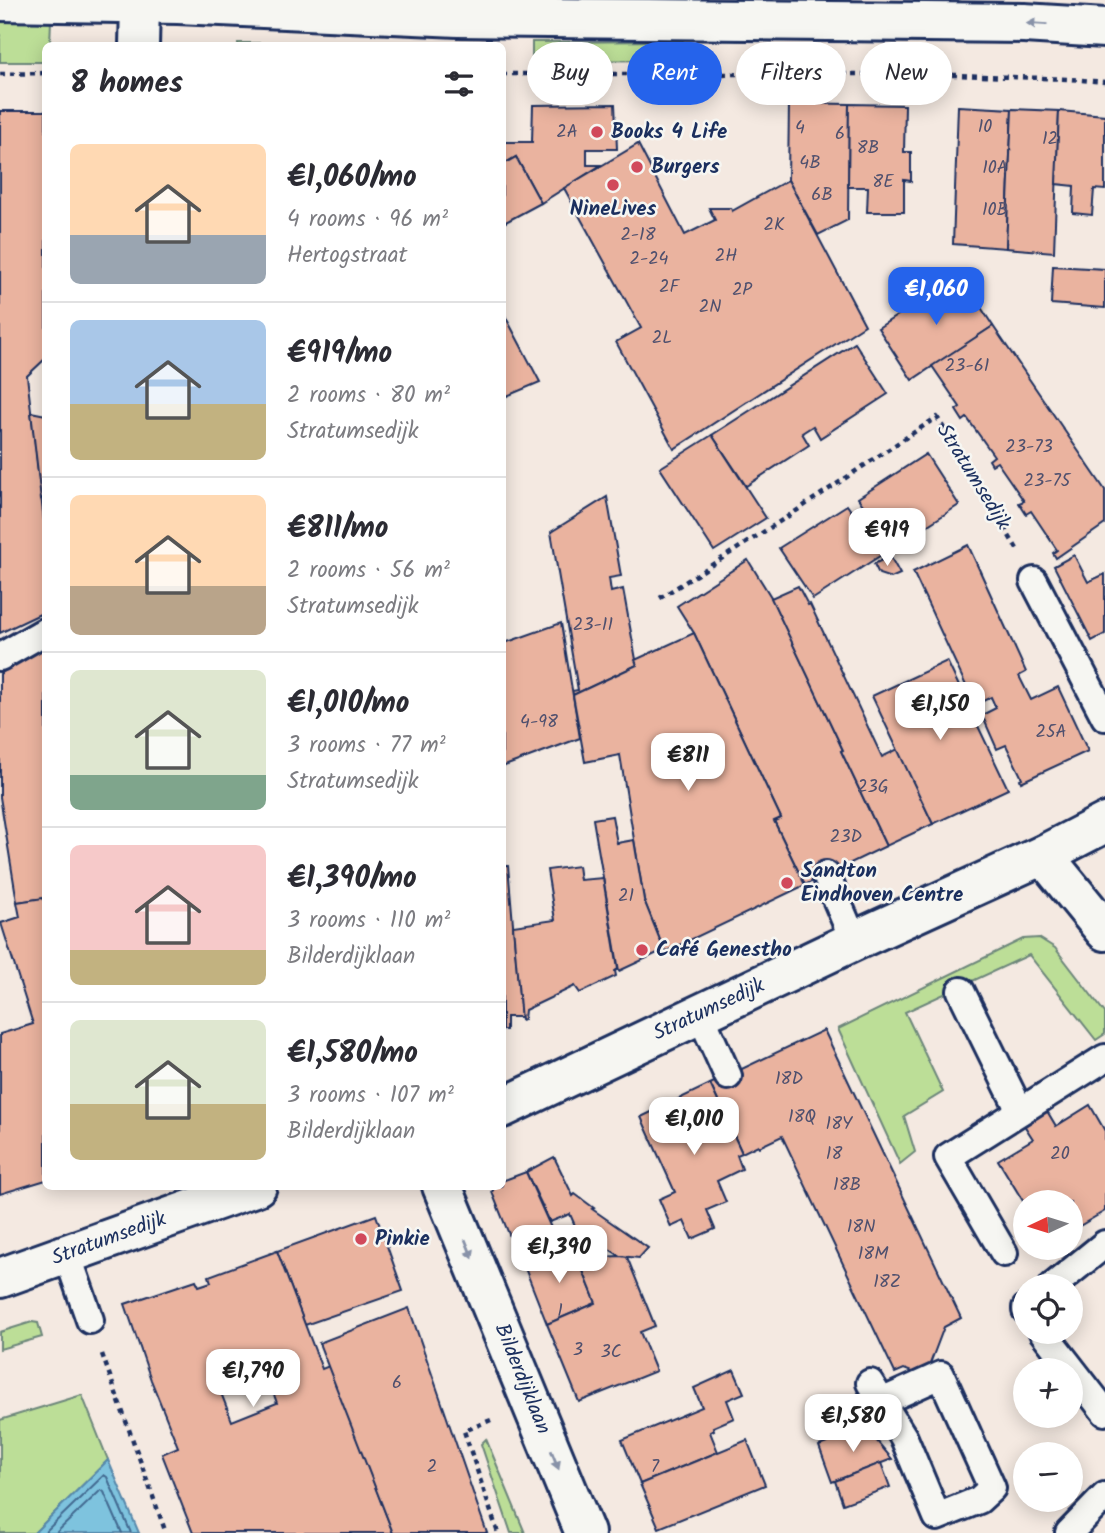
<!DOCTYPE html>
<meta charset="utf-8">
<style>
:root{--surface:#fff;--page:#f2f2f3;--text:#2b2b33;--muted:#7c7c81;--line:#e1e1e2;--accent:#2563eb}
body{margin:0;font-family:Kalam,sans-serif;background:var(--page);color:var(--text);height:100vh;display:flex;flex-direction:column;font-size:26px;white-space:nowrap}
*{box-sizing:border-box;margin:0}
p{font-size:23px;color:var(--muted)}
.icon{flex:none;width:38px;height:38px;fill:none;stroke:currentColor;stroke-width:2;stroke-linecap:round;stroke-linejoin:round}
.map{position:relative;flex:1;overflow:hidden}
.details{position:absolute;left:42px;top:42px;width:464px;height:1148px;display:flex;flex-direction:column;background:var(--surface);border-radius:10px;box-shadow:0 4px 18px #0003}
.details>*{flex:none}
.banner{position:absolute;left:527px;top:42px;width:472px;height:63px;display:flex;gap:14px}
.needle{width:46px;rotate:266deg}
.buttons{position:absolute;left:1013px;top:1190px;display:grid;gap:14px}
.buttons a{display:grid;place-items:center;width:70px;height:70px;border-radius:50%;background:var(--surface);box-shadow:0 4px 18px #0003;font-size:35px}
.price{position:absolute;translate:-50% -60px;padding:0 16px;border-radius:14px;background:#fff;color:#222;font-size:23px;line-height:46px;filter:drop-shadow(0 2px 4px #0008)}
.price::after{content:'';position:absolute;left:50%;top:42px;width:21px;height:16px;margin-left:-10px;background:inherit;clip-path:polygon(0 0,100% 0,50% 100%)}
.price.current{background:var(--accent);color:#fff}
ul{padding:0;list-style:none}
li{display:flex;align-items:center;gap:21px;height:175px;padding:0 28px}
li+li{border-top:2px solid var(--line)}
li span{display:grid;place-items:center;flex:none;width:196px;height:140px;border-radius:10px;color:#555}
li>.icon{margin-inline-start:auto}
span .icon{width:84px;height:84px;fill:#fffc;stroke-width:1}
li b{font-size:30px}
h2{display:flex;justify-content:space-between;align-items:center;height:84px;padding:0 28px;font-size:30px}
.tag{padding:0 24px;border-radius:32px;background:var(--surface);box-shadow:0 4px 18px #0003;font-size:24px;line-height:63px}
.tag.current{background:var(--accent);color:#fff}
.map>svg:first-child{display:block}
</style>
<div class="map">
<svg width="1105" height="1533" viewBox="0 0 1105 1533">
<rect width="100%" height="100%" fill="#f4e9e1"/>
<filter id="ink" filterUnits="userSpaceOnUse"><feTurbulence type="fractalNoise" baseFrequency=".0143" numOctaves="2"/><feDisplacementMap in="SourceGraphic" scale="14" xChannelSelector="R" yChannelSelector="G"/><feConvolveMatrix kernelMatrix="1 2 1 2 8 2 1 2 1" color-interpolation-filters="sRGB"/></filter>
<g filter="url(#ink)">
<g fill="#bcde97" stroke="#6c867a" stroke-width="2">
<path d="M51 20 50 45 46 46 45 62H0V21Z"/>
<path d="M683 41 682 60 532 61V42Z"/>
<path d="M238 43H487V45L238 46Z"/>
<path d="M1039 938 1055 948 1105 1013V1034L1096 1040 1029 955 905 1012 943 1092 904 1116 915 1152 900 1164 838 1029 1023 939Z"/>
<path d="M32 1322 38 1323 42 1337 0 1349V1332Z"/>
<path d="M82 1395 108 1460 34 1533H0V1420Z"/>
<path d="M486 1439 525 1533H511L481 1444Z"/>
</g>
<path fill="#7ec3de" stroke="#5688ab" stroke-width="2" d="M108 1460 139 1533H34Z"/>
<g fill="none" stroke-linecap="round" stroke-linejoin="round">
<g stroke="#436a91" stroke-width="2">
<path d="M44 1533 104 1475 107 1477 131 1533"/>
<path d="M56 1533 101 1490 104 1492 122 1533"/>
</g>
</g>
<g fill="#eab39f" stroke="#1b2f5e" stroke-width="2" fill-rule="evenodd">
<path d="M789 103 849 104 848 220 818 235 788 180Z"/>
<path d="M615 104 617 149H587V165H601L541 203 516 157 502 165V142H532L533 105Z"/>
<path d="M849 104 905 105 904 152H911V181L904 180V212H867L868 187H848Z"/>
<path d="M958 106 1012 109 1006 248 953 244Z"/>
<path d="M1012 109 1059 111 1054 252 1006 248Z"/>
<path d="M0 111H46V358L27 376 46 538V616L45 619H41L40 614 0 633Z"/>
<path d="M1059 111 1105 115V190L1094 189 1092 215 1073 213 1074 186 1056 184Z"/>
<path d="M638 144 685 235 715 220 709 208H731L732 211 788 180 865 325 674 449 616 342 641 328 564 188Z"/>
<path d="M516 157 541 203 502 224V165Z"/>
<path d="M1053 266 1105 269V308L1051 304Z"/>
<path d="M960 275 993 326 912 380 878 328Z"/>
<path d="M502 310 540 382 502 398Z"/>
<path d="M993 326 1105 490V524L1056 558 1053 553 1057 550 1031 511 1026 514 1019 503 1024 501 997 462 992 465 989 460 994 456 967 418 963 421 956 410 960 407 932 366Z"/>
<path d="M855 343 888 394 820 438 813 426 802 433 809 445 746 486 712 435Z"/>
<path d="M31 412 46 415V497L41 499Z"/>
<path d="M712 435 766 518 714 551 660 468Z"/>
<path d="M926 454 959 505 813 599 779 548 847 505 854 515 865 508 858 498Z"/>
<path d="M607 497 621 576 609 578 611 592 623 589 637 665 573 695 572 691 578 690 551 532Z"/>
<path d="M968 545 1026 672 1019 676 1031 700 1058 687 1088 751 1021 782 1020 779 1022 778 1006 745 997 749 982 715 996 708 991 697 975 705 913 572Z"/>
<path d="M1074 555 1088 582 1105 574V634L1092 641 1054 566Z"/>
<path d="M890 556 900 574 891 578 879 574 874 564Z"/>
<path d="M748 560 771 597 843 750 841 751 886 846 805 885 774 821 781 818 694 633 677 606Z"/>
<path d="M798 586 808 605 810 604 882 757 898 749 933 824 886 846 841 751 843 750 771 598Z"/>
<path d="M561 623 580 738 502 767V644Z"/>
<path d="M694 633 781 818 774 821 805 885 667 951 664 950 644 900 620 755 585 762 573 695 637 665 635 660Z"/>
<path d="M46 649V898L17 902 0 797V674L35 652Z"/>
<path d="M947 661 1008 789 933 824 872 696Z"/>
<path d="M612 816 617 843 634 840 644 900 664 950 619 971 593 819Z"/>
<path d="M502 866H508L521 1017H506V1030H502Z"/>
<path d="M578 866 580 880 603 878 618 969 615 971 616 976 580 993 575 986 525 1010 524 1019 521 1020 513 926 555 920 547 870Z"/>
<path d="M43 898 46 906V1180L0 1194V1034L33 1024 1 923 20 917 17 902Z"/>
<path d="M824 1030 961 1318 944 1327 925 1377 904 1369 895 1373 782 1136 759 1147 758 1145 742 1153 710 1084Z"/>
<path d="M710 1084 742 1153 737 1155 742 1169 717 1181 726 1202 707 1210 715 1229 692 1239 684 1221 671 1227 659 1199 675 1192 641 1117Z"/>
<path d="M1090 1105 1105 1131V1211L1071 1231V1202H1026V1206L998 1160 1033 1139 1024 1125 1047 1111 1056 1126Z"/>
<path d="M554 1157 573 1196 575 1194 594 1208 592 1209 648 1248 639 1258 620 1256 576 1228 570 1214 550 1222 526 1172Z"/>
<path d="M526 1172 560 1248 523 1263 519 1253 517 1254 492 1192 495 1186H502V1181Z"/>
<path d="M376 1215 403 1291 305 1325 277 1251Z"/>
<path d="M560 1248 564 1258H578L596 1303 547 1324 523 1263Z"/>
<path d="M277 1251 322 1369 329 1366 393 1533H193L162 1454 178 1447 151 1380 125 1304 196 1280 199 1286 211 1282 209 1276ZM260 1357 277 1403 232 1421 214 1375Z"/>
<path d="M620 1256 627 1257 655 1326 640 1332 656 1371 579 1402 547 1324 596 1303 578 1258Z"/>
<path d="M409 1308 479 1510 487 1533H393L319 1343Z"/>
<path d="M734 1370 744 1393 727 1400 734 1418 713 1427 714 1430 710 1432 718 1452 640 1484 622 1440 702 1407 694 1388Z"/>
<path d="M866 1428 892 1459 832 1482 819 1446Z"/>
<path d="M747 1440 765 1485 659 1528 640 1484Z"/>
<path d="M881 1463 890 1487 843 1504 835 1481Z"/>
</g>
<g fill="none" stroke-linecap="round" stroke-linejoin="round">
<g stroke="#1b2f5e" stroke-width="32">
<g id="service">
<path d="M1034 581 1105 717"/>
<path d="M0 657 44 632"/>
<path d="M826 875 854 941"/>
<path d="M961 991 1020 1111"/>
<path d="M700 1014 728 1076"/>
<path d="M1004 1253 948 1157 1105 1058"/>
<path d="M67 1254 90 1320"/>
<path d="M1053 1286 1105 1244"/>
<path d="M1026 1308V1310"/>
<path d="M1043 1332 1105 1412"/>
<path d="M870 1383 904 1438 937 1517 979 1500 992 1488 941 1375 881 1402"/>
<path d="M1069 1533 1105 1496"/>
</g>
</g>
<g stroke="#1b2f5e" stroke-width="44">
<g id="minor">
<path d="M139 46 140 4"/>
<path d="M1043 855 1105 931"/>
<path d="M502 1108 854 941 1043 855 1105 823"/>
<path d="M442 1186 585 1533"/>
<path d="M0 1278 257 1186"/>
</g>
</g>
<g stroke="#1b2f5e" stroke-width="44">
<path id="tertiary" d="M0 1 178 4 458 17 1024 23 1105 28"/>
</g>
<g stroke="#1b2f5e" stroke-width="4.5" stroke-dasharray="5 5" stroke-linecap="butt">
<path d="M0 74 46 73"/>
<path d="M502 74H925L1070 79 1105 82"/>
<path d="M660 598 790 515 937 417 1017 549"/>
<path d="M102 1354 166 1533"/>
<path d="M491 1420 464 1431 498 1533"/>
</g>
<use href="#service" stroke="#f6f6f2" stroke-width="26"/>
<use href="#minor" stroke="#f6f6f2" stroke-width="38"/>
<use href="#tertiary" stroke="#f6f6f2" stroke-width="38"/>
</g>
<defs><path id="oneway-solid" d="M-6-.8H1V-3.2L6.5 0L1 3.2V.8H-6Z" transform="scale(1.75)"/></defs>
<g fill="#8892a8">
<use href="#oneway-solid" transform="translate(1037 24) rotate(-177)"/>
<use href="#oneway-solid" transform="translate(469 1249) rotate(68)"/>
<use href="#oneway-solid" transform="translate(555 1460) rotate(68)"/>
</g>
</g>
<g fill="#d1495b" stroke="#f6f6f2" stroke-width="2.5">
<circle cx="597" cy="132" r="7"/>
<circle cx="637" cy="167" r="7"/>
<circle cx="613" cy="185" r="7"/>
<circle cx="787" cy="883" r="7"/>
<circle cx="642" cy="950" r="7"/>
<circle cx="361" cy="1239" r="7"/>
</g>
<g text-anchor="middle" dominant-baseline="central" stroke-width="5" stroke-linejoin="round" paint-order="stroke">
<g font-size="18" fill="#4f506e">
<text x="985" y="127">10</text>
<text x="800" y="128">4</text>
<text x="567" y="132">2A</text>
<text x="840" y="134">6</text>
<text x="1050" y="139">12</text>
<text x="868" y="148">8B</text>
<text x="810" y="163">4B</text>
<text x="995" y="168">10A</text>
<text x="883" y="182">8E</text>
<text x="822" y="195">6B</text>
<text x="995" y="210">10B</text>
<text x="774" y="225">2K</text>
<text x="638" y="235">2-18</text>
<text x="726" y="256">2H</text>
<text x="649" y="259">2-24</text>
<text x="669" y="287">2F</text>
<text x="742" y="290">2P</text>
<text x="710" y="307">2N</text>
<text x="662" y="338">2L</text>
<text x="967" y="366">23-61</text>
<text x="1029" y="447">23-73</text>
<text x="1047" y="481">23-75</text>
<text x="593" y="625">23-11</text>
<text x="539" y="722">4-98</text>
<text x="1051" y="732">25A</text>
<text x="873" y="787">23G</text>
<text x="846" y="837">23D</text>
<text x="626" y="896">21</text>
<text x="789" y="1079">18D</text>
<text x="802" y="1117">18Q</text>
<text x="839" y="1124">18Y</text>
<text x="834" y="1154">18</text>
<text x="1060" y="1154">20</text>
<text x="847" y="1185">18B</text>
<text x="861" y="1227">18N</text>
<text x="873" y="1254">18M</text>
<text x="887" y="1282">18Z</text>
<text x="560" y="1311">1</text>
<text x="578" y="1350">3</text>
<text x="611" y="1352">3C</text>
<text x="397" y="1383">6</text>
<text x="432" y="1467">2</text>
<text x="655" y="1467">7</text>
</g>
<g font-size="21" font-weight="bold" fill="#1b2f5e" stroke="#f6f6f2" text-anchor="start">
<text x="611" y="132">Books 4 Life</text>
<text x="651" y="167">Burgers</text>
<text x="613" y="209" text-anchor="middle">NineLives</text>
<text x="801" y="871">Sandton<tspan x="801" dy="24">Eindhoven Centre</tspan></text>
<text x="656" y="950">Café Genestho</text>
<text x="375" y="1239">Pinkie</text>
</g>
<g font-size="21" fill="#1b2f5e" stroke="#f6f6f2">
<text transform="translate(973 477) rotate(58)">Stratumsedijk</text>
<text transform="translate(709 1010) rotate(-25)">Stratumsedijk</text>
<text transform="translate(109 1239) rotate(-20)">Stratumsedijk</text>
<text transform="translate(522 1379) rotate(68)">Bilderdijklaan</text>
</g>
</g>
</svg>
<div class="buttons">
<a><svg class="needle" viewBox="-14 -14 28 28"><path d="M0-13l5 13h-10z" fill="#e53935"/><path d="M0 13l5-13h-10z" fill="#7c7c81"/></svg></a>
<a><svg class="icon" aria-label="locate" viewBox="0 0 24 24"><circle cx="12" cy="12" r="6"/><path d="M12 2v4M12 18v4M2 12h4M18 12h4"/></svg></a>
<a>+</a>
<a>−</a>
</div>
<b class="price current" style="left:936px;top:327px">€1,060</b>
<b class="price" style="left:887px;top:568px">€919</b>
<b class="price" style="left:940px;top:742px">€1,150</b>
<b class="price" style="left:688px;top:793px">€811</b>
<b class="price" style="left:694px;top:1157px">€1,010</b>
<b class="price" style="left:559px;top:1285px">€1,390</b>
<b class="price" style="left:253px;top:1409px">€1,790</b>
<b class="price" style="left:853px;top:1454px">€1,580</b>
<div class="banner">
<a class="tag">Buy</a>
<a class="tag current">Rent</a>
<a class="tag">Filters</a>
<a class="tag">New</a>
</div>
<section class="details">
<h2>8 homes<svg class="icon" aria-label="filters" viewBox="0 0 24 24"><path d="M4 7h16M4 17h16"/><circle cx="9" cy="7" r="2"/><circle cx="15" cy="17" r="2"/></svg></h2>
<ul>
<li><span style="background:linear-gradient(#ffd9b3 65%,#9aa5b1 0)"><svg class="icon" aria-label="home" viewBox="0 0 24 24"><path d="M3 11l9-7 9 7M6 9v11h12V9"/></svg></span><div><b>€1,060/mo</b><p>4 rooms · 96 m²</p><p>Hertogstraat</p></div></li>
<li><span style="background:linear-gradient(#a9c7e8 60%,#c2b280 0)"><svg class="icon" aria-label="home" viewBox="0 0 24 24"><path d="M3 11l9-7 9 7M6 9v11h12V9"/></svg></span><div><b>€919/mo</b><p>2 rooms · 80 m²</p><p>Stratumsedijk</p></div></li>
<li><span style="background:linear-gradient(#ffd9b3 65%,#b9a48a 0)"><svg class="icon" aria-label="home" viewBox="0 0 24 24"><path d="M3 11l9-7 9 7M6 9v11h12V9"/></svg></span><div><b>€811/mo</b><p>2 rooms · 56 m²</p><p>Stratumsedijk</p></div></li>
<li><span style="background:linear-gradient(#dfe7d0 75%,#7fa58c 0)"><svg class="icon" aria-label="home" viewBox="0 0 24 24"><path d="M3 11l9-7 9 7M6 9v11h12V9"/></svg></span><div><b>€1,010/mo</b><p>3 rooms · 77 m²</p><p>Stratumsedijk</p></div></li>
<li><span style="background:linear-gradient(#f6c9c9 75%,#c2b280 0)"><svg class="icon" aria-label="home" viewBox="0 0 24 24"><path d="M3 11l9-7 9 7M6 9v11h12V9"/></svg></span><div><b>€1,390/mo</b><p>3 rooms · 110 m²</p><p>Bilderdijklaan</p></div></li>
<li><span style="background:linear-gradient(#dfe7d0 60%,#c2b280 0)"><svg class="icon" aria-label="home" viewBox="0 0 24 24"><path d="M3 11l9-7 9 7M6 9v11h12V9"/></svg></span><div><b>€1,580/mo</b><p>3 rooms · 107 m²</p><p>Bilderdijklaan</p></div></li>
</ul>
</section>
</div>
